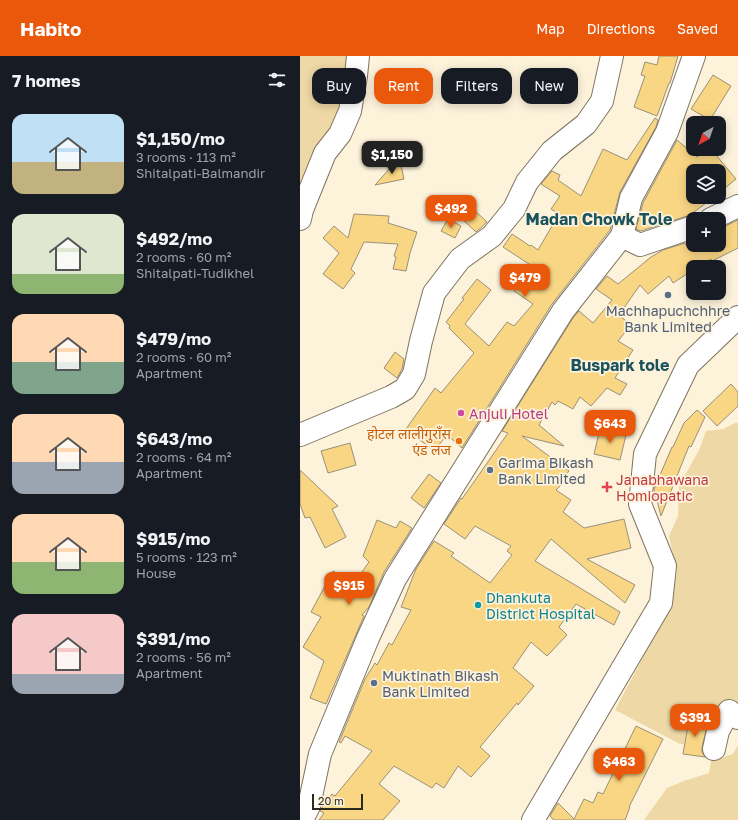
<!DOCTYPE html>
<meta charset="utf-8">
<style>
:root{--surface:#171b24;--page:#242831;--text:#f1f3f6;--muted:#9ea1a6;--accent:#ea580c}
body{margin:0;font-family:"Golos Text","Noto Sans Devanagari",sans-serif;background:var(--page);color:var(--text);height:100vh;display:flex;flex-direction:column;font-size:15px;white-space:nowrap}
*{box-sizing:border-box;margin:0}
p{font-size:13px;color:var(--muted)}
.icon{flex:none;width:22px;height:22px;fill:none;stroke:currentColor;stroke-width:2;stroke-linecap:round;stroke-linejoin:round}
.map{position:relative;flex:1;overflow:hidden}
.drawer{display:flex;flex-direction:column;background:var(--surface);width:300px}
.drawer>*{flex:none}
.guide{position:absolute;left:12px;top:12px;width:366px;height:36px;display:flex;gap:8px}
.needle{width:26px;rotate:220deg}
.controls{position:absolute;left:386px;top:60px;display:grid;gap:8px}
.controls a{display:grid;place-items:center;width:40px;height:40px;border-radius:8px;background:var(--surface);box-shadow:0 2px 10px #0003;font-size:20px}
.scale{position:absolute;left:12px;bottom:10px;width:51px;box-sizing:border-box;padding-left:4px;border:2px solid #2b281f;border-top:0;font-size:11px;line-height:14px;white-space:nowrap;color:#2b281f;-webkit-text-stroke:3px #fdf2da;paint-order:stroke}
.price{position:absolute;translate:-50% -34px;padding:0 9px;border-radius:8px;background:var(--accent);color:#fff;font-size:13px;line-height:26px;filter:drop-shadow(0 1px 2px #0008)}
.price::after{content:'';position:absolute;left:50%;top:24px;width:12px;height:9px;margin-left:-6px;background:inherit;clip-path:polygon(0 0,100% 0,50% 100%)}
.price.selected{background:#222;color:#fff}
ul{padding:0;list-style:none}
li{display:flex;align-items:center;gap:12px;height:100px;padding:0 12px}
li span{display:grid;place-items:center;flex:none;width:112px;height:80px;border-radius:12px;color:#555}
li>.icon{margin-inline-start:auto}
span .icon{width:48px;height:48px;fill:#fffc;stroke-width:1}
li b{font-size:17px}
h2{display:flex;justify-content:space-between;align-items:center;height:48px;padding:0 12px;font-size:17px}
.tag{padding:0 14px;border-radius:12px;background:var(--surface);box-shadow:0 2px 10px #0003;font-size:14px;line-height:36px}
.tag.selected{background:var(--accent);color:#fff}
header{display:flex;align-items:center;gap:24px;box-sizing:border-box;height:56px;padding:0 20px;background:var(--accent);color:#fff}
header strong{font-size:19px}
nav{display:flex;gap:22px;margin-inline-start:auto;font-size:14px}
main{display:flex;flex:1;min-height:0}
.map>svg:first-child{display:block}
</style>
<header>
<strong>Habito</strong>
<nav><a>Map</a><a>Directions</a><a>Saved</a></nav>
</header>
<main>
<section class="drawer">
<h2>7 homes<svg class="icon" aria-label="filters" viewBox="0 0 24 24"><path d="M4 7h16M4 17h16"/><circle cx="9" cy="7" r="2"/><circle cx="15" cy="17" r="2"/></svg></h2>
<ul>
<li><span style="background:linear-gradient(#bfe0f5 60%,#c2b280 0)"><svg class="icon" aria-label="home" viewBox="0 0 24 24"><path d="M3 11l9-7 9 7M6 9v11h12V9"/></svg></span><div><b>$1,150/mo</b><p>3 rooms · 113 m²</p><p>Shitalpati-Balmandir</p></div></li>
<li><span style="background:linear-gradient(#dfe7d0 75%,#8fb573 0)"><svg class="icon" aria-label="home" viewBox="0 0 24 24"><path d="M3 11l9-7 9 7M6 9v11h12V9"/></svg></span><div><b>$492/mo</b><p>2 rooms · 60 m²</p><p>Shitalpati-Tudikhel</p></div></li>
<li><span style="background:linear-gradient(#ffd9b3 60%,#7fa58c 0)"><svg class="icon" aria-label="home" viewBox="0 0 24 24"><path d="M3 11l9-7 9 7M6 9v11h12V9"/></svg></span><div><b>$479/mo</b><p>2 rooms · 60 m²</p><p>Apartment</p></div></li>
<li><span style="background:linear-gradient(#ffd9b3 60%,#9aa5b1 0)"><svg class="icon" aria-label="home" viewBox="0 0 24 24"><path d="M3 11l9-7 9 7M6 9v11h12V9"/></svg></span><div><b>$643/mo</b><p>2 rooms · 64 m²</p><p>Apartment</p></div></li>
<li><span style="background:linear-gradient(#ffd9b3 60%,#8fb573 0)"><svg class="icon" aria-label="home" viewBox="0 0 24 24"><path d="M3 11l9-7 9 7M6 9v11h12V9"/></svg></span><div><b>$915/mo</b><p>5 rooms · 123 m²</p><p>House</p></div></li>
<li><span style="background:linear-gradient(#f6c9c9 75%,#9aa5b1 0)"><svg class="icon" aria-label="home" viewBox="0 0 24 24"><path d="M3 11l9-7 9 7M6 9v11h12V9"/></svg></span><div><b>$391/mo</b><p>2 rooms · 56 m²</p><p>Apartment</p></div></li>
</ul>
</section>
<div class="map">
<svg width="438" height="764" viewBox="0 0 438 764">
<rect width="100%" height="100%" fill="#fdf2da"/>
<g fill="#eed8a5">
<path d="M0 0H62L4 157 0 178Z"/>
<path d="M435 367H438V659L417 665 391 656 384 688H380L315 654 360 569 377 516 369 480 378 460 379 430 399 394 406 375 423 373Z"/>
<path d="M438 689V764H344L367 732 384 725 409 717 411 705 433 698Z"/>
</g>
<g fill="#f9d683" stroke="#9a907a">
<path d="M359 0H378L370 27H369L357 60 334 51 345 20 341 19 345 6 357 9Z"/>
<path d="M242 15 253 24 239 42 228 33Z"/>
<path d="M178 18 198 27 191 45 171 37Z"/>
<path d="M413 19 431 30 410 64 391 53Z"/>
<path d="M355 62 358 64 356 71 320 136 310 174 252 248 162 392 147 379 134 395 106 373 135 332 141 337 174 297 149 272 150 270 146 266 164 243 162 242 177 223 191 234 165 268 189 290 207 266 214 270 233 248 214 235 232 210 203 191 212 178 230 190 231 189 238 194 259 158 251 153 260 140 241 128 252 115 260 119 258 124 281 140 303 93 327 104Z"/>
<path d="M377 84 397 101 406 93H411L436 123 419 137V115H393V141H414L390 159 341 175 336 173 343 147Z"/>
<path d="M101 109 104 123 75 129 91 111Z"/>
<path d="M173 153 187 166 176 176 163 164Z"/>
<path d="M54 158 89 160 88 167 117 176 110 197 106 215 93 213 96 201 94 200 98 188 64 186 51 213 55 217 43 233 23 218 39 197 23 182 34 170 48 182Z"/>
<path d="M148 163 161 170 155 182 141 175Z"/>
<path d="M438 164V192L412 205 411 203 398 211H393V214L373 227 369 220 348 238 340 229 319 259 331 269 318 285 333 294 315 322 327 328 320 339 307 332 291 350 280 341 273 353 258 345 255 349 252 346 239 369 264 390 222 380 269 415 262 424 264 426 256 434 271 444 263 456 284 472 324 463 331 492 287 503 335 529 325 547 251 483 235 505 320 556 314 569 276 548 259 571 267 579 247 600 231 586 213 612 234 630 218 649 217 647 180 691 190 700 171 721 158 710 144 732 136 727 132 732 94 710 79 728 100 745 83 764H19L24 757 20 755 21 753 32 738 35 740 72 695 45 680 41 687 39 686 65 623 75 607 77 609 89 587 92 589 111 554 101 551 116 513 134 485 154 497 151 500 190 527 212 499 207 495 211 490 175 470 165 483 144 468 161 442 162 443 208 377 202 375 273 262 279 255 293 267 312 244 296 233 307 220 318 228 351 201 363 194 385 187 386 189H419V173Z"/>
<path d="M95 296 104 303 102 313 97 322 84 312Z"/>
<path d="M431 328 438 336V350L417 370 403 355Z"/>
<path d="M397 354 405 361 391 391 389 390 361 460 354 433 372 391H373L384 367Z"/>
<path d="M300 373 326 379 320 404 294 398Z"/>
<path d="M50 387 56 409 28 417 21 395Z"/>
<path d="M0 414 38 450 32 453 46 481 25 492 10 461 5 462 0 448Z"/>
<path d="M129 418 141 427 124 452 111 442Z"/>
<path d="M77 464 96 472 100 465 112 472 84 516 69 551 62 559 64 560 26 648 10 642 24 605 3 591 21 561 11 556 33 515 54 527 69 506 63 500Z"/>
<path d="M389 664 408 667 402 691V696L405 701 383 698Z"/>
<path d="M336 670 363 683 329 751H330L325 764H254L250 760 258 747 274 763 284 743 293 747 298 736 303 738Z"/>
</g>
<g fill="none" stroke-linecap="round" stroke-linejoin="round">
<g stroke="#7e745f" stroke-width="24">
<g id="minor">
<path d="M0 163 2 154 25 97 40 78 50 55 56 20 58 0"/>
<path d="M411 163 438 150"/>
<path d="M322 180 331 142 367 76 394 0"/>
<path d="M0 379 91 341 105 333 114 318 121 285 134 237 160 203 192 180 214 153 227 126 252 95 286 68 302 45 312 0"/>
<path d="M414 693 418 675 429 655 438 662"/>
<path d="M2 764 9 750 20 698 68 582 95 523 263 255 322 180 340 189 393 171"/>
<path d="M233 764 361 547 365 510 340 448 345 398 388 309 438 261"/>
</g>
</g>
<use href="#minor" stroke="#fff" stroke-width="22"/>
</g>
<g fill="#5c6f8a" stroke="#fdf2da" stroke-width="1.5">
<circle cx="368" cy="239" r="4"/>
<circle cx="190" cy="414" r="4"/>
<circle cx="74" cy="627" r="4"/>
</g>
<circle fill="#d1479c" stroke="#fdf2da" stroke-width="1.5" cx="161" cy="357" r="4"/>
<circle fill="#e8710a" stroke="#fdf2da" stroke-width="1.5" cx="159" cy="385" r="4"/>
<path fill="#e0444e" stroke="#fdf2da" stroke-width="1.5" d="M305 425h4v4h4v4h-4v4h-4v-4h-4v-4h4z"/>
<circle fill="#0f9aa8" stroke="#fdf2da" stroke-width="1.5" cx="178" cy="549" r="4"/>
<g text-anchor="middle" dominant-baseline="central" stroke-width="3.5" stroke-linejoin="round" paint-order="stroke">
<g font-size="14" fill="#4e5e75" stroke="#fdf2da" text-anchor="start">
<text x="368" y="254" text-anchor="middle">Machhapuchchhre<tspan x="368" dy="16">Bank Limited</tspan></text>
<text x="198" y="406">Garima Bikash<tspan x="198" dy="16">Bank Limited</tspan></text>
<text x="82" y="619">Muktinath Bikash<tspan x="82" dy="16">Bank Limited</tspan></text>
</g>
<g font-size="14" fill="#b23c85" stroke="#fdf2da" text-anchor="start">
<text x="169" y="357">Anjuli Hotel</text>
</g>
<g font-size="14" fill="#c56008" stroke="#fdf2da" text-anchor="end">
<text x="151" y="377">होटल लालीगुराँस<tspan x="151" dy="16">एंड लज</tspan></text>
</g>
<g font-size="14" fill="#be3a42" stroke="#fdf2da" text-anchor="start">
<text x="316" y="423">Janabhawana<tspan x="316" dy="16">Homiopatic</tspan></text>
</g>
<g font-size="14" fill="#0d838f" stroke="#fdf2da" text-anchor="start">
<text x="186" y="541">Dhankuta<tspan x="186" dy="16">District Hospital</tspan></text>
</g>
<g font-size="16" font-weight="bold" fill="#1a535d" stroke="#fdf2da">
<text x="299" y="163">Madan Chowk Tole</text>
<text x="320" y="309">Buspark tole</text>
</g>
</g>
</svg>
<div class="controls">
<a><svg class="needle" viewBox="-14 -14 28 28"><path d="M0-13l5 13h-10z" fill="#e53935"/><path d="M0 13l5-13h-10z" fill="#9ea1a6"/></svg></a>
<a><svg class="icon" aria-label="layers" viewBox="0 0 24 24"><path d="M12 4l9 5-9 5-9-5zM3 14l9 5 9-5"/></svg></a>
<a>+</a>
<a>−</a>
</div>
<div class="scale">20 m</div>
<b class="price selected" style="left:92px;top:119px">$1,150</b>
<b class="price" style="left:151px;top:173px">$492</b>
<b class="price" style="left:225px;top:242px">$479</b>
<b class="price" style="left:310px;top:388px">$643</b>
<b class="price" style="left:49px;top:550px">$915</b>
<b class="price" style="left:395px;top:682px">$391</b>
<b class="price" style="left:319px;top:726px">$463</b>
<div class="guide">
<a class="tag">Buy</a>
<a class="tag selected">Rent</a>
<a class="tag">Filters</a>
<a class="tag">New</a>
</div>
</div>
</main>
